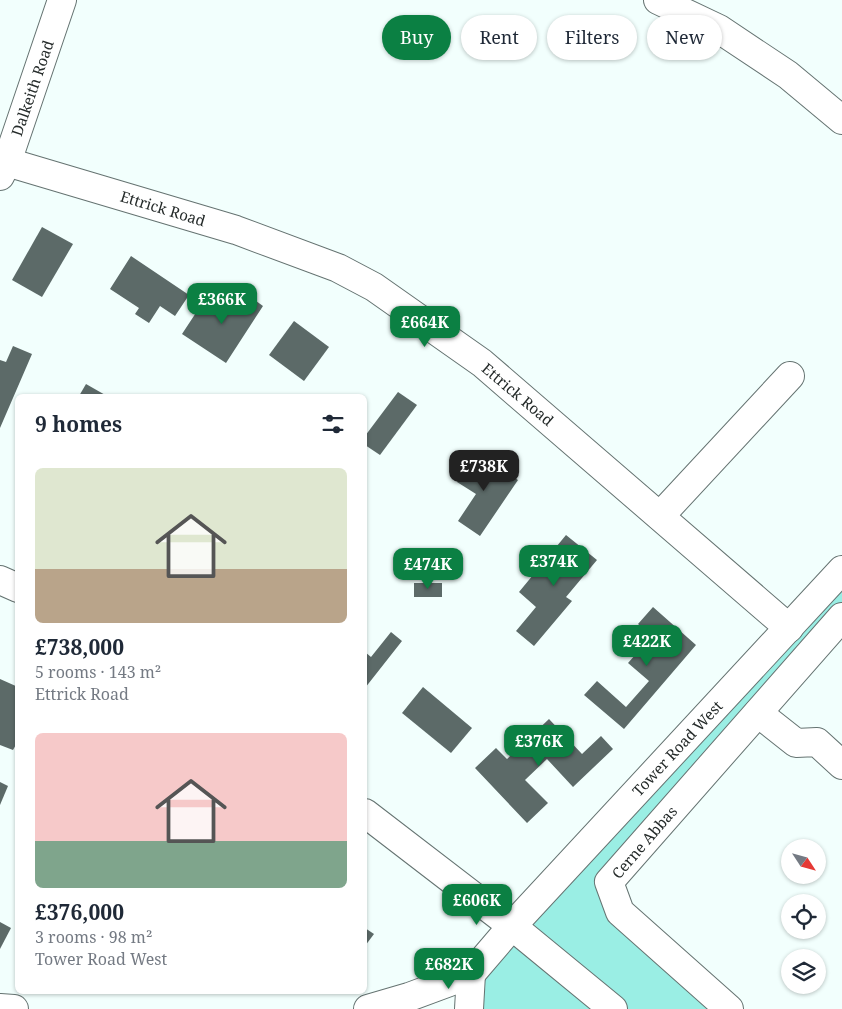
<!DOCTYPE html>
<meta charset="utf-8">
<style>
:root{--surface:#fff;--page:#f6f6f7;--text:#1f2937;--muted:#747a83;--accent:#0b8043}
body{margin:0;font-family:"Noto Serif",serif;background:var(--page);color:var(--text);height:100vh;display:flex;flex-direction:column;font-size:19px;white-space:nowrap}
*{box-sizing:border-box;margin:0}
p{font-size:16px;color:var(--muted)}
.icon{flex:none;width:28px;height:28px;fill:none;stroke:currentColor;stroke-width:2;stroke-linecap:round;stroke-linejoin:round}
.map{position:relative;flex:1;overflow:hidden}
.sheet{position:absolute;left:15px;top:394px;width:352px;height:600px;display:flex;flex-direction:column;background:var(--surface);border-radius:8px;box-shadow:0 1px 4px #0004}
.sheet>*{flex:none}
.top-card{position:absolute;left:382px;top:15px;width:384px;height:45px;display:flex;gap:10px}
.needle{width:32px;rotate:126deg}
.fabs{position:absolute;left:781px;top:839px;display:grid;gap:10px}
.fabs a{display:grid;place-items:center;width:45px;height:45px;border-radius:50%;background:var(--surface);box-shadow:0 1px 4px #0004;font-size:25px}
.price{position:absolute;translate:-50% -42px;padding:0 11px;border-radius:10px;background:var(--accent);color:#fff;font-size:16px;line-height:32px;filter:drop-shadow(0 1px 2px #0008)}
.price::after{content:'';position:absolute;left:50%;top:30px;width:15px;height:11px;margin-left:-8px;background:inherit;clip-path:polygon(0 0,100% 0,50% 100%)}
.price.current{background:#222;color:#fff}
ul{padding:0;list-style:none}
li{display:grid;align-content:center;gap:10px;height:265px;padding:0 20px}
li span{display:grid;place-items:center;height:155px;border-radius:8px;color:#555}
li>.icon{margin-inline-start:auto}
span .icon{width:90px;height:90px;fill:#fffc;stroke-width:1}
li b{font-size:21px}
h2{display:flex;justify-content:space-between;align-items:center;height:60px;padding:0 20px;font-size:21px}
.tag{padding:0 18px;border-radius:22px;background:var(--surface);box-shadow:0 1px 4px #0004;font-size:18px;line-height:45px}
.tag.current{background:var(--accent);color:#fff}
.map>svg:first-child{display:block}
</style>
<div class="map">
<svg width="842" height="1009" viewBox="0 0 842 1009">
<rect width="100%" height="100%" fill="#f2fffd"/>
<path fill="#9aeee4" d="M842 570V617L609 882 729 1009H469L471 974Z"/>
<g fill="#5c6a68">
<path d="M42 227 73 244 42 297 12 280Z"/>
<path d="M131 256 189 295 175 316 160 306 149 323 135 314 139 308 110 289Z"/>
<path d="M211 290 239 308 248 295 263 306 226 363 182 334Z"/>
<path d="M294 321 329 347 304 381 269 355Z"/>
<path d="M13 346 32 354 0 428V360L6 362Z"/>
<path d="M86 384 107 396H79Z"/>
<path d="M398 392 417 405 380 455 365 445V436Z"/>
<path d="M477 452 518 480 480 536 458 521 476 494 457 482Z"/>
<path d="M566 535 597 560 566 597 572 601 534 646 516 631 536 607 519 592Z"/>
<rect x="414" y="583" width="28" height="14"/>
<path d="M653 607 696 645 624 729 584 695 597 681 626 707 649 681 628 663 652 636 638 624Z"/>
<path d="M391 632 402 641 365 688V652L371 657Z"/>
<path d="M0 679 18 687V741L13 750 0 745Z"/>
<path d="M423 687 472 728 451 753 402 713Z"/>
<path d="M549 719 582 754 601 736 613 749 573 787 547 759 525 780 548 803 527 823 475 768 496 748 507 759Z"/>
<path d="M0 782 8 786 0 805Z"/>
<path d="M0 922 11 928 0 949Z"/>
<path d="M365 928 374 934 365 946Z"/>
</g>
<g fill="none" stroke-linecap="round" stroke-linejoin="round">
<g stroke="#657371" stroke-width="30">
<g id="minor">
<path d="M658 0 719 29 788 75 842 120"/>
<path d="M7 162 236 230 338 268 374 287 482 363 789 628"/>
<path d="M0 176 7 162 62 0"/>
<path d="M660 516 790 376"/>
<path d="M758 713 796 743 817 742 842 765"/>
<path d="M0 1008 14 1009"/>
<path d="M368 1009 409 997 471 974 512 926 842 570"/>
<path d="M469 1009 471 974"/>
<path d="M729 1009 620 912 609 882 842 617"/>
</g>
</g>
<g stroke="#657371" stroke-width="30">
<g id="major">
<path d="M0 580 18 588"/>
<path d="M365 813 512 926 613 1009"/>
</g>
</g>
<use href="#minor" stroke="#fff" stroke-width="28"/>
<use href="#major" stroke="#fff" stroke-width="28"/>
</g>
<g text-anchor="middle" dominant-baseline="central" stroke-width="5" stroke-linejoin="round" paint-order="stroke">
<g font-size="15" fill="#252b2a" stroke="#fff">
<text transform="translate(32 88) rotate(-71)">Dalkeith Road</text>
<text transform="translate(163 208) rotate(17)">Ettrick Road</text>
<text transform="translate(518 394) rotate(40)">Ettrick Road</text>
<text transform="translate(677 748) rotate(-47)">Tower Road West</text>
<text transform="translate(644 842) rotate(-49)">Cerne Abbas</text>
</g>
</g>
</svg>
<div class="fabs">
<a><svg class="needle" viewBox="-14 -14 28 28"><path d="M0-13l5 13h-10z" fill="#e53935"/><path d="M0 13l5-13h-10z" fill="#747a83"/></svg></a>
<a><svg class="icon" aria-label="locate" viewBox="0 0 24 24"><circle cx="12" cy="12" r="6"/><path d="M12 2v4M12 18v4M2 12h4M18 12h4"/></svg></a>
<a><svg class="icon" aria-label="layers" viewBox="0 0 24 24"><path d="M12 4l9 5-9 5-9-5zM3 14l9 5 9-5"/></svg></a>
</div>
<b class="price" style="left:222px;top:325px">£366K</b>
<b class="price" style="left:425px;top:348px">£664K</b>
<b class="price current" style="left:484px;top:492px">£738K</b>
<b class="price" style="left:554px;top:587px">£374K</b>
<b class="price" style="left:428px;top:590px">£474K</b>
<b class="price" style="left:647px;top:667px">£422K</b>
<b class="price" style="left:539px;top:767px">£376K</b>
<b class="price" style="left:477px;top:926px">£606K</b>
<b class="price" style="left:449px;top:990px">£682K</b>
<div class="top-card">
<a class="tag current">Buy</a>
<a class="tag">Rent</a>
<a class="tag">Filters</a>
<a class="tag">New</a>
</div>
<section class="sheet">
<h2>9 homes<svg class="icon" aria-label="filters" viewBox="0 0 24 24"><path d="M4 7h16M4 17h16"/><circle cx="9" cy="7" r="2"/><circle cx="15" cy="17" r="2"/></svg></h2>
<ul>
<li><span style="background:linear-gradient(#dfe7d0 65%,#b9a48a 0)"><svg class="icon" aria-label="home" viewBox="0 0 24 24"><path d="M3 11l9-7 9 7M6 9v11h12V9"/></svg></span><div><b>£738,000</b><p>5 rooms · 143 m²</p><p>Ettrick Road</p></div></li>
<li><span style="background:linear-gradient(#f6c9c9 70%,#7fa58c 0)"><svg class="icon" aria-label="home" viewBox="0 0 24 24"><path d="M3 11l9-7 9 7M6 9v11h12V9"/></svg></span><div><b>£376,000</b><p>3 rooms · 98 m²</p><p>Tower Road West</p></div></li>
</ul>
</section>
</div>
